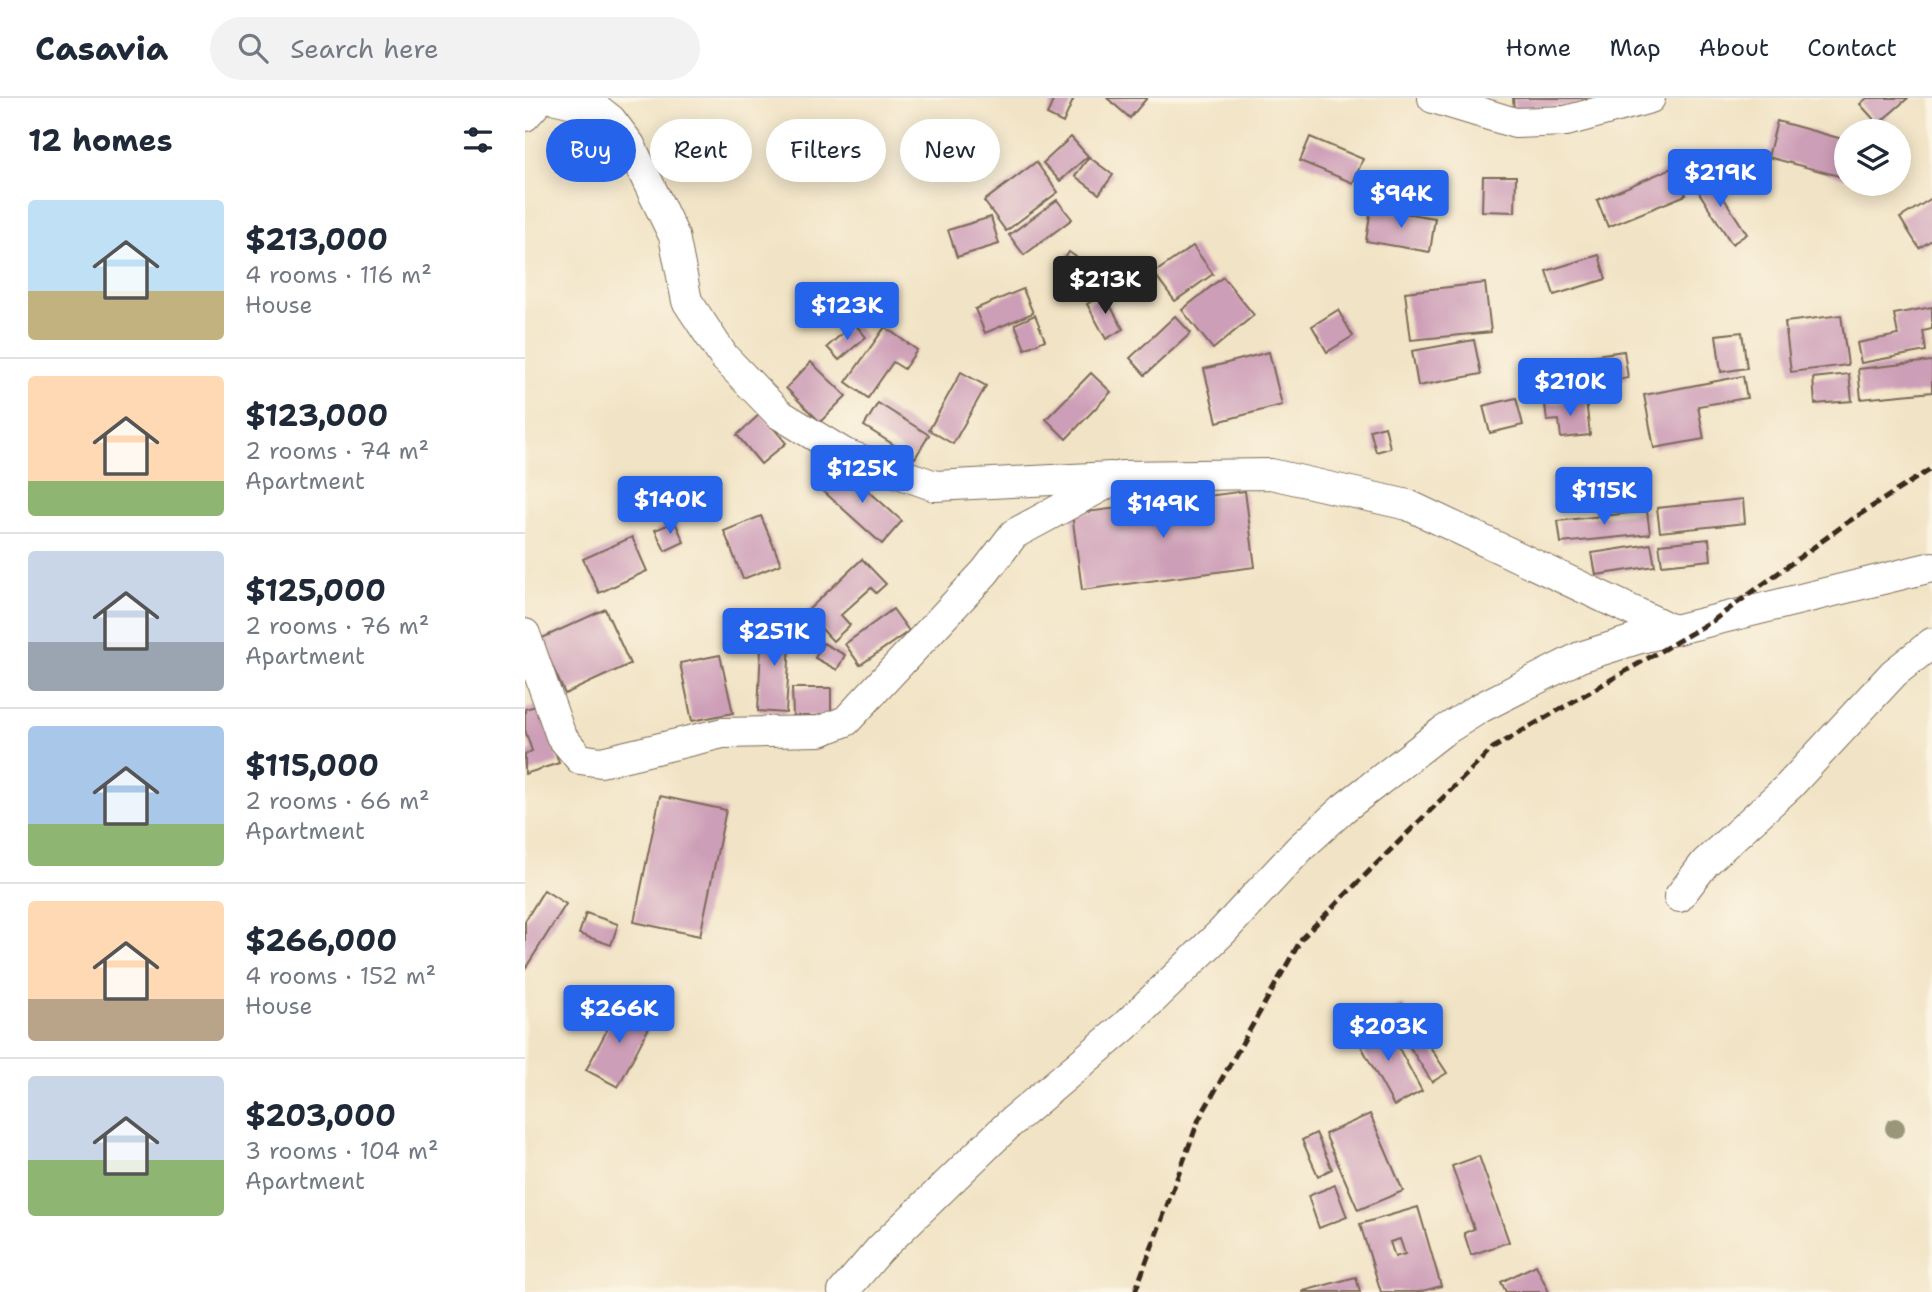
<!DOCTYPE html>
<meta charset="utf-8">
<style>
:root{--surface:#fff;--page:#f2f2f3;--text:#1f2937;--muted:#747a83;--line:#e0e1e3;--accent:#2563eb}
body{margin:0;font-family:"Shantell Sans",sans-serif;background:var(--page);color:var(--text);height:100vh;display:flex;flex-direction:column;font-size:26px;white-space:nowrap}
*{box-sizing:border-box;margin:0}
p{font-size:23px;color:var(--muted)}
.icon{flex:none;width:38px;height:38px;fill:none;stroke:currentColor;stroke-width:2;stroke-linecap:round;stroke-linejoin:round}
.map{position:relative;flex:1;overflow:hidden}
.details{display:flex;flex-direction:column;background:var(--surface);width:525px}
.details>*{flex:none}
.top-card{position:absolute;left:21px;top:21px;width:665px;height:63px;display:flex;gap:14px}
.tools{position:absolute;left:1309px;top:21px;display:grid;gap:14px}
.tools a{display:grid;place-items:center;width:77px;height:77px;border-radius:50%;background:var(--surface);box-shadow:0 4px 18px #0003;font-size:35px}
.price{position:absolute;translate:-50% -60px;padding:0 16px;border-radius:7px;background:var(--accent);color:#fff;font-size:23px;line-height:46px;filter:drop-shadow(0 2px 4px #0008)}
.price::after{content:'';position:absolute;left:50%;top:42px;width:21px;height:16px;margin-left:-10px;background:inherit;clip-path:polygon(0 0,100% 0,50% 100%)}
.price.active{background:#222;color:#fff}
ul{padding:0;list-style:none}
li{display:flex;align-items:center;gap:21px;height:175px;padding:0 28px}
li+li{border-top:2px solid var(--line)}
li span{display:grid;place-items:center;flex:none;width:196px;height:140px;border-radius:7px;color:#555}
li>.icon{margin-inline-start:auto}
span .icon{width:84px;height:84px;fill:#fffc;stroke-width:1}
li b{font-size:30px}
h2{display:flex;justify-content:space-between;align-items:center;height:84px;padding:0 28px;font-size:30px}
.pill{padding:0 24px;border-radius:32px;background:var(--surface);box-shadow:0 4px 18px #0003;font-size:24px;line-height:63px}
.pill.active{background:var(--accent);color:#fff}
header{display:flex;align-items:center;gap:42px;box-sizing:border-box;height:98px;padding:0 35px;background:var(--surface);border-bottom:2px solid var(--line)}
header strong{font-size:33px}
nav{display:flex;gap:38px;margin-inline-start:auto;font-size:24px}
.search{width:490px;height:63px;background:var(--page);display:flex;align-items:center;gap:18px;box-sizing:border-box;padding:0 24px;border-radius:38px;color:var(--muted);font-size:26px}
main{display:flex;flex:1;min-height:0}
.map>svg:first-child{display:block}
</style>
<header>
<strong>Casavia</strong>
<div class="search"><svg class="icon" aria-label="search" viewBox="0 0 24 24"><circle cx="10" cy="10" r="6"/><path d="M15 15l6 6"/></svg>Search here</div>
<nav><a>Home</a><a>Map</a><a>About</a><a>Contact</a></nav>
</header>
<main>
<section class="details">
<h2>12 homes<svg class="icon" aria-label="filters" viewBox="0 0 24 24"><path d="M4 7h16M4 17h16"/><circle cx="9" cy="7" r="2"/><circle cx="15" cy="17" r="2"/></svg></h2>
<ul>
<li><span style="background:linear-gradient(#bfe0f5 65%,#c2b280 0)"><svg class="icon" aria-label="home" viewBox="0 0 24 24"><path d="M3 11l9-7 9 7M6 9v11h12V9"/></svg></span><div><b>$213,000</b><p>4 rooms · 116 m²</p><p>House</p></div></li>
<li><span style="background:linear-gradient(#ffd9b3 75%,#8fb573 0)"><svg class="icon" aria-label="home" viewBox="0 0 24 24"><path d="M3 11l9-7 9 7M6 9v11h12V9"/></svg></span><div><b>$123,000</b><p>2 rooms · 74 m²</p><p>Apartment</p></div></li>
<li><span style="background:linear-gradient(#c9d6e8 65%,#9aa5b1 0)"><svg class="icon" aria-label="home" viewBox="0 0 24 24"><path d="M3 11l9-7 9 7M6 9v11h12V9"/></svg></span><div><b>$125,000</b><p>2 rooms · 76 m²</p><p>Apartment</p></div></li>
<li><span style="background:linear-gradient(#a9c7e8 70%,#8fb573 0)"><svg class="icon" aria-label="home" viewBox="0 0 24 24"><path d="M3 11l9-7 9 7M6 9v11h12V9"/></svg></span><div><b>$115,000</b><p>2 rooms · 66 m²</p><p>Apartment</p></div></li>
<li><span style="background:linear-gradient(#ffd9b3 70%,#b9a48a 0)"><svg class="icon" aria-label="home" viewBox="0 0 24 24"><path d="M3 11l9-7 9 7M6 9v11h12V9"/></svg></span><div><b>$266,000</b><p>4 rooms · 152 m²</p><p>House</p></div></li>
<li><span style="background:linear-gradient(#c9d6e8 60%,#8fb573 0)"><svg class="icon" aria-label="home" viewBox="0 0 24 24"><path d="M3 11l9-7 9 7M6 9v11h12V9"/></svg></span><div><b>$203,000</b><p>3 rooms · 104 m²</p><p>Apartment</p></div></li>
</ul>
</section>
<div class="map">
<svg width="1407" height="1194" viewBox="0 0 1407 1194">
<rect width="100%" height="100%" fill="#fcf5e5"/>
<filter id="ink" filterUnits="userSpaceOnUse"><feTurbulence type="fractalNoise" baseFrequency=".0143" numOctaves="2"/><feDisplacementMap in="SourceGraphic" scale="14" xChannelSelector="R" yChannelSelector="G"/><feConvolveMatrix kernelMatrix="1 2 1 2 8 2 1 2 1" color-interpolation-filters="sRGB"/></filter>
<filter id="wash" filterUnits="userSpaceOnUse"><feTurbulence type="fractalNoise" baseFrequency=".00686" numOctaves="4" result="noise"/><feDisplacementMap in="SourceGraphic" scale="28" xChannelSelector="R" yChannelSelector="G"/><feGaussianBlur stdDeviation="1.57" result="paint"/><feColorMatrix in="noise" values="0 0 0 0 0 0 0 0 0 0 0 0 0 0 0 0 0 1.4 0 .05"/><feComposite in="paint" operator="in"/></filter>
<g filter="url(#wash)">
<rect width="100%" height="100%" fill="#f1e3c5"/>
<g id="blocks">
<g fill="#cd9eb7" fill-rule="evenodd">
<path d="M529 0H549L538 25 522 17Z"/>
<path d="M582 0H622L605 20Z"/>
<path d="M988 0H1065V6L989 12Z"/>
<path d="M1342 0H1383L1353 26 1335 6Z"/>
<path d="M1252 23 1321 42V80L1243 59Z"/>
<path d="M546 39 563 58 535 83 518 65Z"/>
<path d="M785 39 838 61 828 85 775 63Z"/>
<path d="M564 59 588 77 574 96 550 78Z"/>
<path d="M511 64 533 94 481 133 459 103Z"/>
<path d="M1149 69 1161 97 1083 129 1072 102Z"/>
<path d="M1183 76 1222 136 1207 146 1168 85Z"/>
<path d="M958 78H991L990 114 957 113Z"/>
<path d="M1407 100V142L1394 150 1375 120Z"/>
<path d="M532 102 547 121 499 157 484 137Z"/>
<path d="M846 110 910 120 905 154 841 143Z"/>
<path d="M466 119 474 146 432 159 423 132Z"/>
<path d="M668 148 688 176 650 203 629 175Z"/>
<path d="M544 154 564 168 555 182 535 168Z"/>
<path d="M1074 157 1081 181 1029 197 1021 173Z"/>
<path d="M698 179 729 217 688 251 657 212Z"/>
<path d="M960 185 966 234 886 242 880 194Z"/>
<path d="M498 191 508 215 460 235 450 211Z"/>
<path d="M579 196 598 231 581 241 562 206Z"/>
<path d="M1407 209V231L1398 233 1401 253 1336 265 1332 245 1373 237 1369 216Z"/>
<path d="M813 212 828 238 802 254 787 228Z"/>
<path d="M510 217 520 242 500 251 490 226Z"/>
<path d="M1316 217 1323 267 1266 274 1260 224Z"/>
<path d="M650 218 666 235 620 277 605 260Z"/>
<path d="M329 225 341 239 314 262 302 249Z"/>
<path d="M360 229 392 252 379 271 368 264 343 300 321 284Z"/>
<path d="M1217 234 1222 270 1196 274 1191 237Z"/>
<path d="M949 242 956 276 893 288 887 253Z"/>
<path d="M1099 253 1103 280 1040 289 1036 262Z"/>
<path d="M744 254 757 307 692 324 679 271Z"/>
<path d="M1407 263V294L1336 301 1333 271Z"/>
<path d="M286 264 321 298 295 324 261 290Z"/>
<path d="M436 274 461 288 428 346 404 332Z"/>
<path d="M566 275 586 294 541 341 521 321Z"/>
<path d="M1324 276 1327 303 1290 306 1288 280Z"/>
<path d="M1218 278 1222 300 1173 308 1179 341 1129 350 1119 297Z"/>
<path d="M991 300 998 327 965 335 958 308Z"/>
<path d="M1061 302 1065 337 1036 340 1034 322 1022 323 1020 306Z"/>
<path d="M353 305 404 337 390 360 339 328Z"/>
<path d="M236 315 261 345 236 366 212 337Z"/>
<path d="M860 328 865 350 851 354 845 332Z"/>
<path d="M317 369 377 423 357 446 297 392Z"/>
<path d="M720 393 730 469 557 492 547 416Z"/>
<path d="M1218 401 1220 425 1135 434 1132 410Z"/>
<path d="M1122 413 1125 436 1036 445 1033 423Z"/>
<path d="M236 418 256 466 218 481 199 433Z"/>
<path d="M150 424 159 444 140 453 130 432Z"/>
<path d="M107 439 122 473 74 495 58 461Z"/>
<path d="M1184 441 1186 462 1137 467 1134 446Z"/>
<path d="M1126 446 1130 468 1071 477 1067 455Z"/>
<path d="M337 461 361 486 351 495 346 490 316 517 325 527 308 543 281 514Z"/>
<path d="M80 511 105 566 40 596 15 541Z"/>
<path d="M368 511 384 533 335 567 320 546Z"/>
<path d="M237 525 266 527 261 615 233 613Z"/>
<path d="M298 545 320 557 312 572 290 560Z"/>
<path d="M195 557 208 615 167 623 155 565Z"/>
<path d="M267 590H306V618H268Z"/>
<path d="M15 607 34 665 0 676V656L7 653 0 632V611Z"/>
<path d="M135 698 201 712 175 838 109 824Z"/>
<path d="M19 792 41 806 0 871V823Z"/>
<path d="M61 815 93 826 86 847 54 836Z"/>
<path d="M96 905 128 922 93 989 61 972Z"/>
<path d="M877 906 922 975 907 984 863 915Z"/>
<path d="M858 921 897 993 869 1008 830 937Z"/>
<path d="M845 1016 878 1093 833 1112 800 1036Z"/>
<path d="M791 1035 807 1071 793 1078 777 1042Z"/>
<path d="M954 1058 984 1144 946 1157 939 1135 949 1131 927 1068Z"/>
<path d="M810 1087 822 1119 794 1130 783 1098Z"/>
<path d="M893 1109 916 1188 894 1194H856L835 1126ZM875 1141 880 1156 870 1159 865 1144Z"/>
<path d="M1011 1167 1024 1194H981L976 1184Z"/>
<path d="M831 1179 835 1194H778V1193Z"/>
</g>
</g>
</g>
<g filter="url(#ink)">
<use href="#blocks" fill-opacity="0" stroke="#7b6b58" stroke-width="2"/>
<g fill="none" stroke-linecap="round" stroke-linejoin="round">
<g stroke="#7b6b58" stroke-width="32">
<g id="street">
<path d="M27 0 71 10 86 22 105 47 149 138 162 203 199 259 254 316 320 356 410 388 586 379"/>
<path d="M908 0 990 25 1041 23 1125 0"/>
<path d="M0 18 16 0"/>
<path d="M0 536 36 638 55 661 76 664 198 635 295 633 321 623 460 474 489 436 596 378 746 376 883 407 1148 532"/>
<path d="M1154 799 1180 765 1264 688 1369 575 1407 545"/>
<path d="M318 1194 355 1151 484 1026 600 928 698 833 775 750 819 710 917 634 955 610 1055 559 1112 541 1407 469"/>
</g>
</g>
<use href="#street" stroke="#fff" stroke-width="30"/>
<path stroke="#3b2a1e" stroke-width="5" stroke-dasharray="10 5" stroke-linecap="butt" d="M610 1194 674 1021 777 840 968 650 1189 522 1323 424 1407 370"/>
</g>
<circle fill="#98977a" cx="1370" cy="1030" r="10"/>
</g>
</svg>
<div class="tools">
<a><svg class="icon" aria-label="layers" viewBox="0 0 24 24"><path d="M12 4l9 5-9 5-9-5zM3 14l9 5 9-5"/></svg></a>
</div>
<b class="price" style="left:1195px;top:111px">$219K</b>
<b class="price" style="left:876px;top:132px">$94K</b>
<b class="price active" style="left:580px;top:218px">$213K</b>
<b class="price" style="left:322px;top:244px">$123K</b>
<b class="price" style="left:1045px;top:320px">$210K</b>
<b class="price" style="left:337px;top:407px">$125K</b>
<b class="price" style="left:1079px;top:429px">$115K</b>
<b class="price" style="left:145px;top:438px">$140K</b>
<b class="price" style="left:638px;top:442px">$149K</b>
<b class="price" style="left:249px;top:570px">$251K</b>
<b class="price" style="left:94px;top:947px">$266K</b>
<b class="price" style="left:863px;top:965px">$203K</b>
<div class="top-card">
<a class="pill active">Buy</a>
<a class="pill">Rent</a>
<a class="pill">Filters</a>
<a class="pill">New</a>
</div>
</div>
</main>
